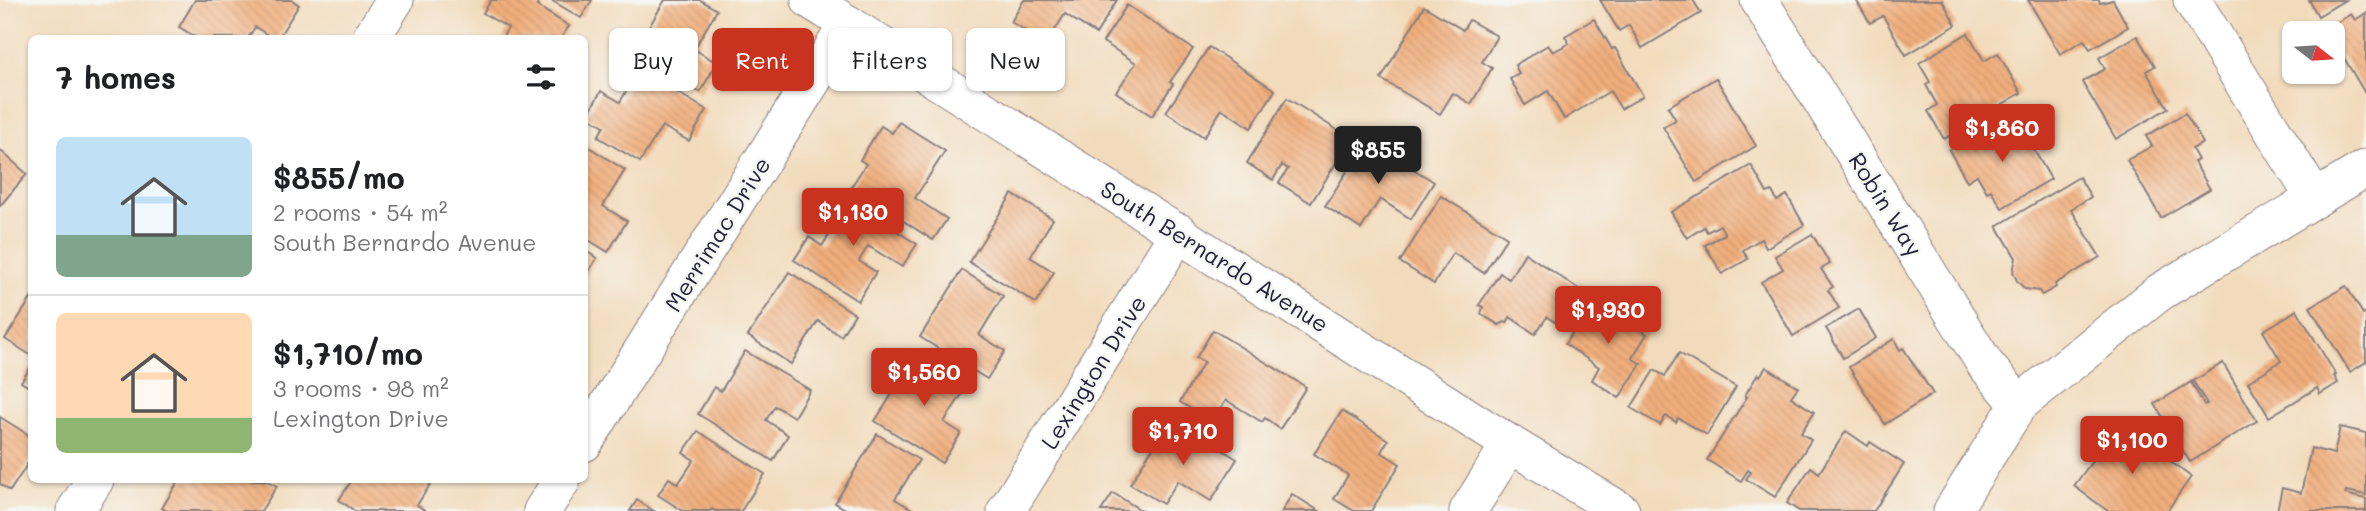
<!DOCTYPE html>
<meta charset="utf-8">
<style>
:root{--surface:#fff;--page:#f2f2f2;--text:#202124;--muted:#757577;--line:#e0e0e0;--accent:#c8321e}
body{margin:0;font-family:Mali,sans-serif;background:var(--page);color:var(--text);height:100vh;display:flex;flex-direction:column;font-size:26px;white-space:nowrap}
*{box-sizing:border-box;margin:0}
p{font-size:23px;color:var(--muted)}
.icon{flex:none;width:38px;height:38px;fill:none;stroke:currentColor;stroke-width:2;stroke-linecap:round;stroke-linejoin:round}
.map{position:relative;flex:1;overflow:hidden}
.sheet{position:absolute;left:28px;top:35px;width:560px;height:448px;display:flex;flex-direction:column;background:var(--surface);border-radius:10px;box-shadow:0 2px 5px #0004}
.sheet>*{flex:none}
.guide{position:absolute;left:609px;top:28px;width:665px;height:63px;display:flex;gap:14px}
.needle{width:46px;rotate:107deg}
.tools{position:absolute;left:2282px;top:21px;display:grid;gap:14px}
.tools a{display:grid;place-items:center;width:63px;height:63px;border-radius:10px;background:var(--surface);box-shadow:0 2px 5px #0004;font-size:35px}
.price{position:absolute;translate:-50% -60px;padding:0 16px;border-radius:7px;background:var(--accent);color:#fff;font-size:23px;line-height:46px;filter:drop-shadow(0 2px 4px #0008)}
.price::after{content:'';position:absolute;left:50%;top:42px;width:21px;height:16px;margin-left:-10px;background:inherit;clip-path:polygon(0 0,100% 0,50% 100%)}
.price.active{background:#222;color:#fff}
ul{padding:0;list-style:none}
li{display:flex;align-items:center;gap:21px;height:175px;padding:0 28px}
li+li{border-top:2px solid var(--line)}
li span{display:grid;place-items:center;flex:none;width:196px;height:140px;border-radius:10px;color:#555}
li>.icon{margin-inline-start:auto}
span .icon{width:84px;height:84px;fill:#fffc;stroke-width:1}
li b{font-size:30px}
h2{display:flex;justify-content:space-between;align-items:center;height:84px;padding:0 28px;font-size:30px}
.pill{padding:0 24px;border-radius:10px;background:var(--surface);box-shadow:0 2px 5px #0004;font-size:24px;line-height:63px}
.pill.active{background:var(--accent);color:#fff}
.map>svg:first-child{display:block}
</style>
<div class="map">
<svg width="2366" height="511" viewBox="0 0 2366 511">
<defs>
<pattern id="building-back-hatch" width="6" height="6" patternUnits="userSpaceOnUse" patternTransform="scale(1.75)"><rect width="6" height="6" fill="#f1ae7b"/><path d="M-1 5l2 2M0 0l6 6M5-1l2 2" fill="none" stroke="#ce956b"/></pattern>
</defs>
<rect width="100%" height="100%" fill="#f6f6f2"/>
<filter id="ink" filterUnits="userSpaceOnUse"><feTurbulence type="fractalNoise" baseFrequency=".0143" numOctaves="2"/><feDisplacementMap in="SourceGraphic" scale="14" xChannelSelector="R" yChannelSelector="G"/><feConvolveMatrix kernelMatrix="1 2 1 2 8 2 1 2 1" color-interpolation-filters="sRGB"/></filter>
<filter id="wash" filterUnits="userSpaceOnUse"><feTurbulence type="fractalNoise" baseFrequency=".00686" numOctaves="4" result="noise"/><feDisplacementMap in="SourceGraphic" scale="28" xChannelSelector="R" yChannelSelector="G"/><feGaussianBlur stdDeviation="1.57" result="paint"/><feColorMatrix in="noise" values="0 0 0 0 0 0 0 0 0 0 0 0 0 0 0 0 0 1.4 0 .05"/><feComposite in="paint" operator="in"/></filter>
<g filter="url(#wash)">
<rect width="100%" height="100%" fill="#f2dbbc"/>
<g id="blocks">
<g fill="url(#building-back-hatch)">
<path d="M195 0H292L299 5 278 38H273L255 27 248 38H197L179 27Z"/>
<path d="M491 0H531L539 5 537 6 569 26 561 38H502L508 28 483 13Z"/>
<path d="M551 0H592L581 18Z"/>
<path d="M665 0H700L717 10 694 49 717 63 700 92 634 52Z"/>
<path d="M1024 0H1117L1096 34 1065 14 1047 43 1011 22Z"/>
<path d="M1600 0H1693L1701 13 1642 48 1629 25 1619 31Z"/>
<path d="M1856 0H1942L1956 25 1906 55 1883 16 1870 23Z"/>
<path d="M2028 0H2099L2100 3 2113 0 2128 27 2090 49 2084 40 2060 54Z"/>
<path d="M2309 0H2345L2318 16Z"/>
<path d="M1127 5 1193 49 1170 82 1173 84 1152 116 1116 92 1136 63 1103 42Z"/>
<path d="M1424 6 1463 30 1469 20 1497 36 1482 62 1492 68 1471 104 1453 93 1440 114 1381 79Z"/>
<path d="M2366 13V95L2343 56 2333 61V33H2319L2351 14 2355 20Z"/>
<path d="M1594 19 1612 49 1615 48 1643 96 1621 109 1610 91 1564 119 1548 91 1525 105 1510 79 1519 74 1515 65 1548 45 1553 52 1569 43 1565 36Z"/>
<path d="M1968 33 1984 61 1998 53 2021 93 1944 139 1928 111 1937 105 1926 85 1930 82 1919 63Z"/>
<path d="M2137 36 2155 66 2146 71 2168 108 2116 139 2082 82 2105 69 2099 58Z"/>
<path d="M1209 47 1275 90 1251 128 1222 109 1204 137 1166 112Z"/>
<path d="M639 70 707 110 689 141 662 126 640 162 598 137 604 126 587 116 601 91 620 102Z"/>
<path d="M1716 78 1756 146 1696 182 1663 127 1676 120 1668 107Z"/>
<path d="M1287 98 1351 139 1311 203 1279 183 1288 169 1282 165 1273 180 1247 163Z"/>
<path d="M2185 113 2203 143 2192 149 2198 160 2194 162 2210 189 2161 218 2127 160 2152 146 2146 136Z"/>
<path d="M899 122 945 151 915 198 947 219 933 240 851 187 866 164 860 160 881 126 892 133Z"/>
<path d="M2018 123 2051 179 2002 208 1991 190 1987 192 1977 175 1967 181 1949 150 1986 128 1992 139Z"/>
<path d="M1367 140 1434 182 1411 219 1380 199 1361 229 1325 206Z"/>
<path d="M584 144 625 170 603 206 627 221 608 252 584 237Z"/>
<path d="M0 150 27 174 0 206Z"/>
<path d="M1751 165 1767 193 1772 191 1777 201 1787 195 1804 225 1766 248 1761 239 1743 250 1748 259 1722 274 1705 245 1725 234 1720 225 1707 232 1704 227 1687 238 1671 212Z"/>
<path d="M2079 177 2091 197 2071 209 2100 257 2055 284 2056 287 2042 295 2039 291 2025 289 2017 281 2013 272 2016 258 1997 226Z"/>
<path d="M1012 194 1053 219 1030 257 1054 272 1036 303 969 262Z"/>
<path d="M839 195 917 244 902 267 868 246 859 261 876 272 858 301 794 260 809 237 822 246 831 232 825 228 830 221 825 218Z"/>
<path d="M1441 196 1507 237 1484 273 1453 253 1434 284 1400 262Z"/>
<path d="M1812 234 1830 264 1821 269 1833 287 1828 290 1839 308 1793 336 1761 282 1783 269 1775 256Z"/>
<path d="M584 250 597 258 584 279Z"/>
<path d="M1525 253 1580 290 1558 324 1547 317 1535 334 1510 317 1507 323 1505 322 1499 325 1481 314 1483 307 1479 305 1500 273 1509 279Z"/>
<path d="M962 270 1003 296 979 335 1005 351 987 379 920 337Z"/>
<path d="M789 272 855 314 841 336 818 321 791 364 748 336Z"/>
<path d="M2346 286 2363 314 2366 312V362L2350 372 2310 307Z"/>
<path d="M32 297V356L5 339Z"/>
<path d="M1595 299 1647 334 1632 358 1641 364 1619 398 1592 380 1599 367 1565 344Z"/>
<path d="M1859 309 1876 338 1843 358 1826 328Z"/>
<path d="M2297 310 2336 375 2334 376 2338 383 2320 394 2317 388 2269 417 2248 382 2281 361 2263 331Z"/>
<path d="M1213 330 1306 387 1280 429 1265 418 1262 422 1226 400 1212 422 1180 402 1204 362 1196 358Z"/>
<path d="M1894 339 1900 350 1903 348 1933 394 1885 424 1849 367Z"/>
<path d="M745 351 810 390 794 417 775 406 766 420 788 435 773 461 698 414 714 387 721 391Z"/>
<path d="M918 353 968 385 944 422 961 433 942 463 875 421Z"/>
<path d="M1679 353 1736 387 1707 435 1678 418 1676 422 1666 416 1660 425 1631 408 1654 370 1665 376Z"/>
<path d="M2223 363 2257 421 2190 462 2155 404 2191 382 2204 405 2207 404 2193 381Z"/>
<path d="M32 365V389L21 382Z"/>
<path d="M1766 367 1798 387 1791 397 1814 412 1801 433 1811 440 1775 497 1746 479 1751 472 1748 470 1741 481 1707 460 1747 397 1745 395 1758 374 1760 376Z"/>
<path d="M1342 411 1388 440 1381 452 1400 464 1371 511H1354L1334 499 1348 475 1314 454Z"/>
<path d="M0 417 32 437V457L10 491 0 484Z"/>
<path d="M2120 423 2191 477 2167 511H2108L2074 486Z"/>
<path d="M2340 427 2366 433V495L2346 491 2345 494 2366 499V511H2277L2282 488 2301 493 2311 448 2334 454Z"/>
<path d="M1164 430 1183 442 1191 430 1237 459 1211 501 1178 481 1163 504 1130 484Z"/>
<path d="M698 431 765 474 741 511H715L712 509 710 511H683L658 495 669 478 678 484 694 460 683 453Z"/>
<path d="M1846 431 1868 446 1870 442 1904 464 1874 511H1799L1787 503 1811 467 1819 473Z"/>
<path d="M877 434 919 460 895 499 915 511H849L835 503Z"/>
<path d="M179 480H266L277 486 261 511H167L162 508Z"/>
<path d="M352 480H433L417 505 426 511H355L339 500Z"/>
<path d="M1113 493 1142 511H1101Z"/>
<path d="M1292 494 1319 511H1282Z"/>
<path d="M637 500 654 511H630Z"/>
</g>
</g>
</g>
<g filter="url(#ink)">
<use href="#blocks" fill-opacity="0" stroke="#8a7e7c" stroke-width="2"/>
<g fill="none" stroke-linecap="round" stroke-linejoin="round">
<g stroke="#8a7e7c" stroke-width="39">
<g id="minor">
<path d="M810 0 1510 444 1621 511"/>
<path d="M1759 0 1985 364 2019 404"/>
<path d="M2192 0 2315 199"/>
<path d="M371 38 395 0"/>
<path d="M584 443 848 24"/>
<path d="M75 511 95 480"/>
<path d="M542 511 562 480"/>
<path d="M1006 511 1179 232"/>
<path d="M1468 511 1510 444"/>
<path d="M1952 511 2019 404 2160 292 2366 168"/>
</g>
</g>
<use href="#minor" stroke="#fff" stroke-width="37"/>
</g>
</g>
<g text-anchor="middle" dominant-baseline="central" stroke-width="5" stroke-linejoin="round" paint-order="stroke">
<g font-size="23" fill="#22223b" stroke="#f6f6f2">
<text transform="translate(1886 204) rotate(58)">Robin Way</text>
<text transform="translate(717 234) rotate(-58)">Merrimac Drive</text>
<text transform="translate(1215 256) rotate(32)">South Bernardo Avenue</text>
<text transform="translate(1093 372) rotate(-58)">Lexington Drive</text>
</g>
</g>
</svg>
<div class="tools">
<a><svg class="needle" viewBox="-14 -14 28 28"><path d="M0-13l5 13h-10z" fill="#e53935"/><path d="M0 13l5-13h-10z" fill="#757577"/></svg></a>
</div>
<b class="price" style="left:2002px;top:164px">$1,860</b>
<b class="price active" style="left:1378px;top:186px">$855</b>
<b class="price" style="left:853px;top:248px">$1,130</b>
<b class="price" style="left:1608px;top:346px">$1,930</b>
<b class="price" style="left:924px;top:408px">$1,560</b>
<b class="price" style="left:1183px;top:467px">$1,710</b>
<b class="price" style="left:2132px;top:476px">$1,100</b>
<div class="guide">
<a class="pill">Buy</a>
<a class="pill active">Rent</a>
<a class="pill">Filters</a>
<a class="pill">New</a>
</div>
<section class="sheet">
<h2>7 homes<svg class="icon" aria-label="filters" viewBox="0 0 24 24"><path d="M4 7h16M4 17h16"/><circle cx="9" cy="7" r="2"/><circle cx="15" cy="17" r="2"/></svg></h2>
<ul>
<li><span style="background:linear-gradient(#bfe0f5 70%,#7fa58c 0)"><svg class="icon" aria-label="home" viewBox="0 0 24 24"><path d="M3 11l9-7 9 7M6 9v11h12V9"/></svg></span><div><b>$855/mo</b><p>2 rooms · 54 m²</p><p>South Bernardo Avenue</p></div></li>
<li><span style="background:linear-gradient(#ffd9b3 75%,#8fb573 0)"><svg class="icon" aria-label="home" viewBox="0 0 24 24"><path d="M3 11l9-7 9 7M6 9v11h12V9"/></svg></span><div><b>$1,710/mo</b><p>3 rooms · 98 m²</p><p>Lexington Drive</p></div></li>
</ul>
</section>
</div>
